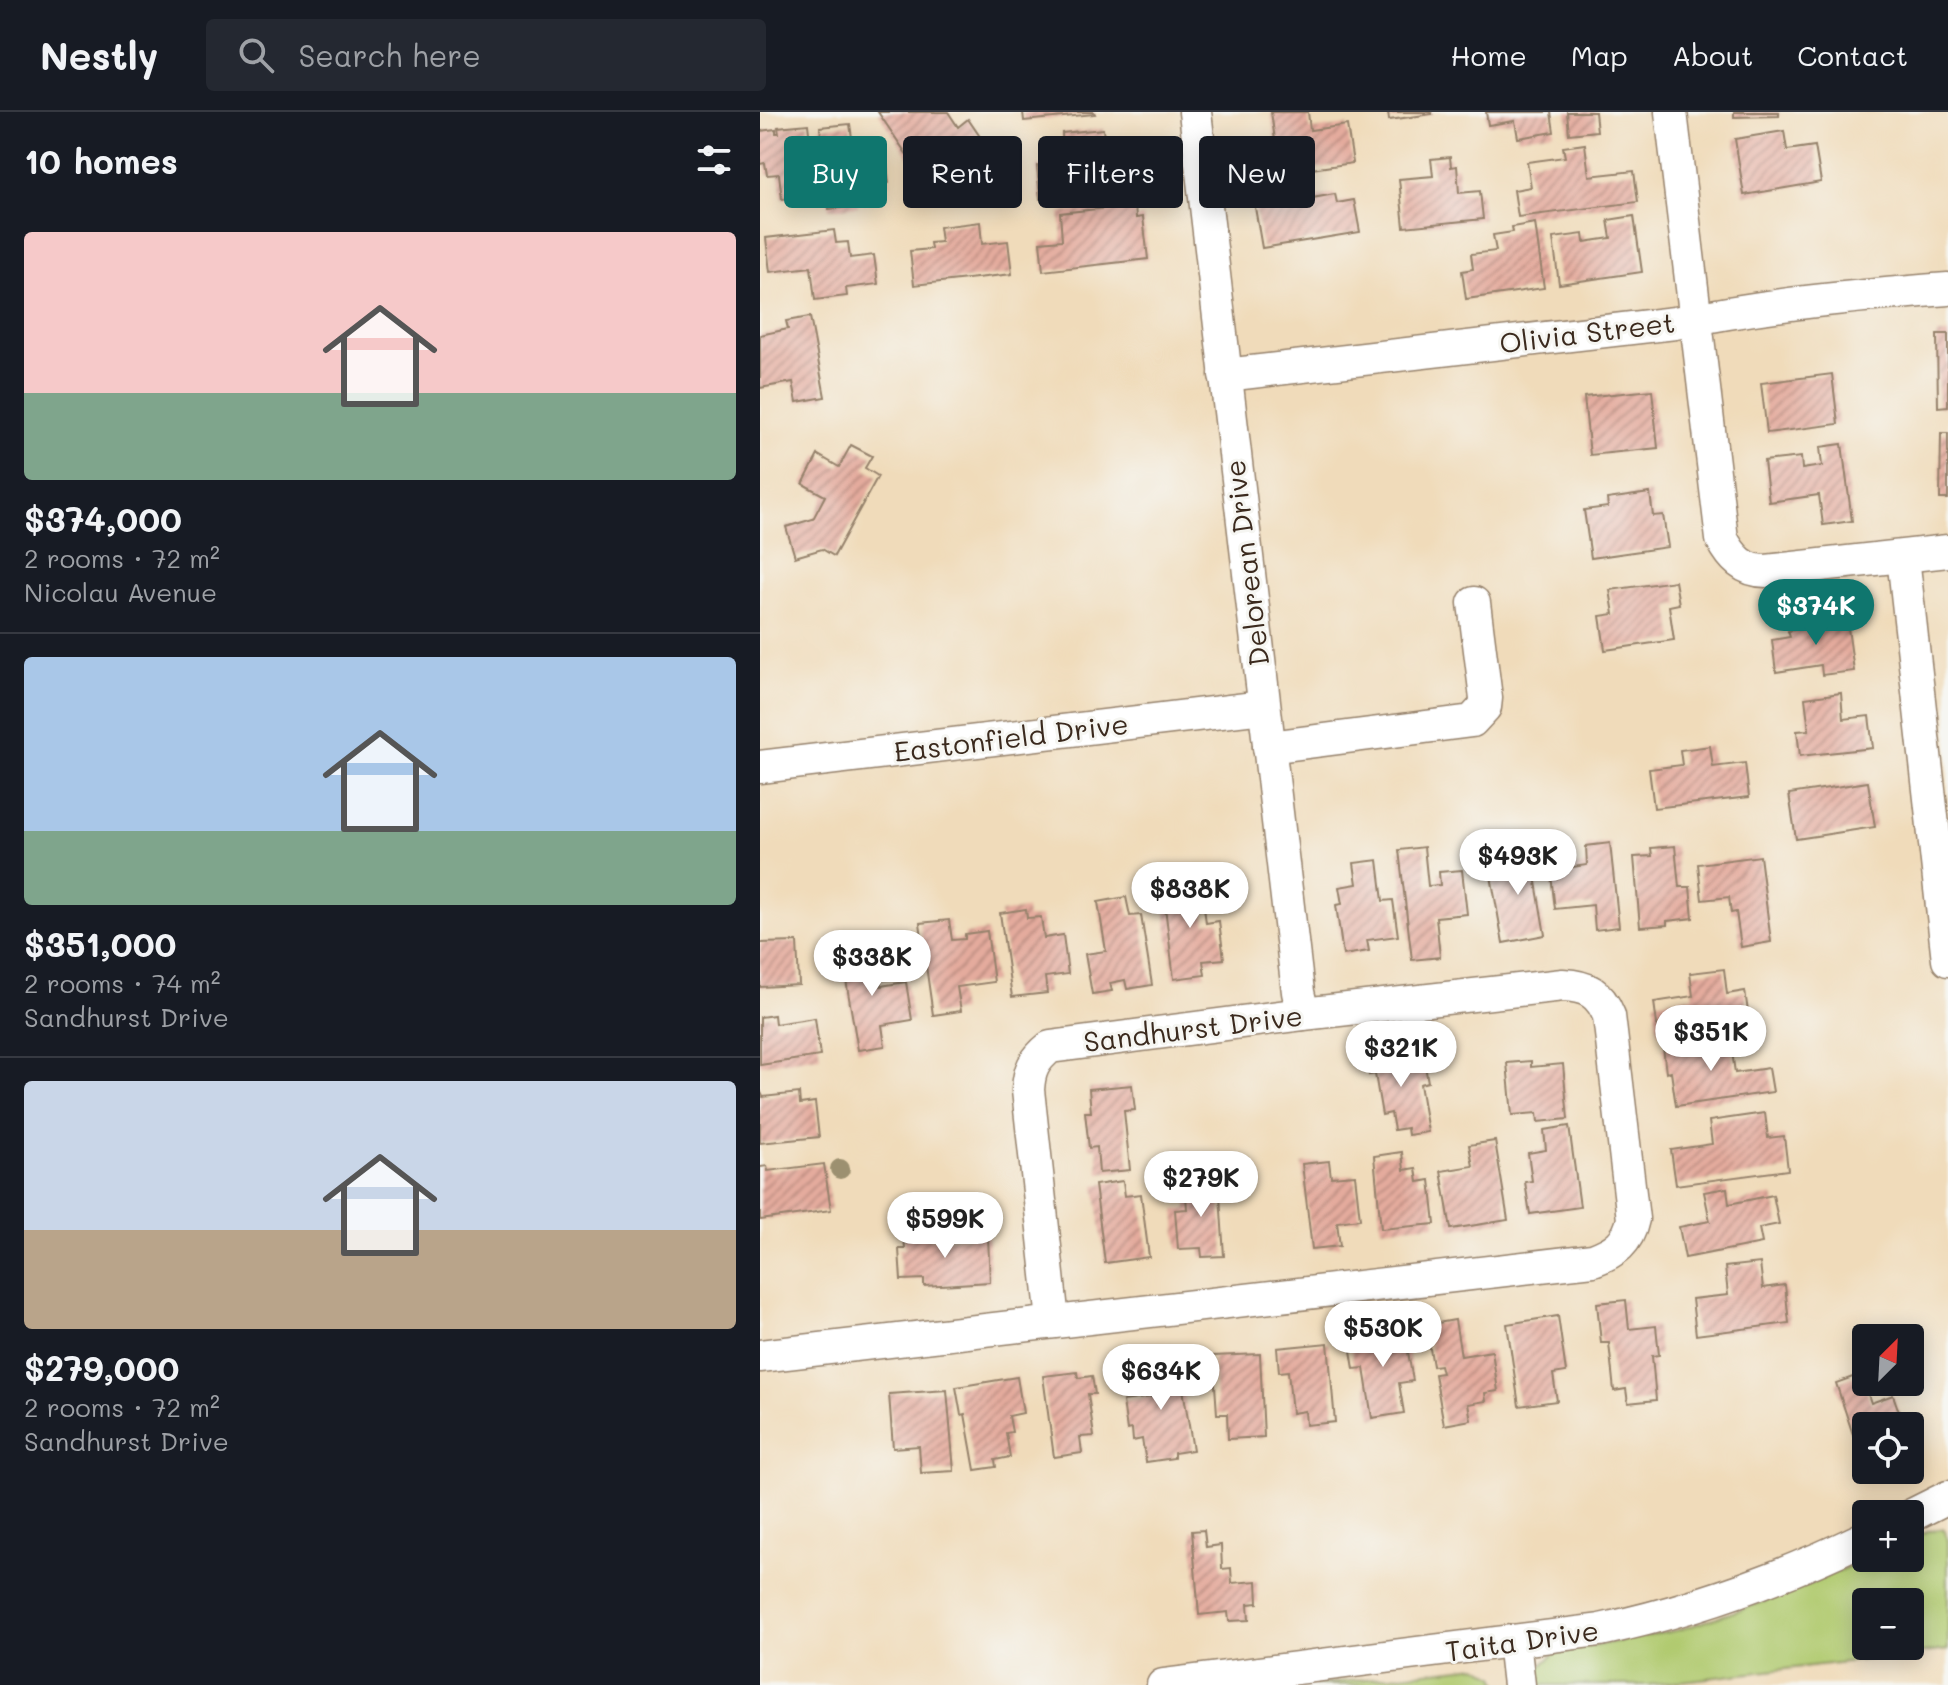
<!DOCTYPE html>
<meta charset="utf-8">
<style>
:root{--surface:#171b24;--page:#242831;--text:#f1f3f6;--muted:#9ea1a6;--line:#363941;--accent:#0f766e}
body{margin:0;font-family:Mali,sans-serif;background:var(--page);color:var(--text);height:100vh;display:flex;flex-direction:column;font-size:30px;white-space:nowrap}
*{box-sizing:border-box;margin:0}
p{font-size:26px;color:var(--muted)}
.icon{flex:none;width:44px;height:44px;fill:none;stroke:currentColor;stroke-width:2;stroke-linecap:round;stroke-linejoin:round}
.map{position:relative;flex:1;overflow:hidden}
.panel{display:flex;flex-direction:column;background:var(--surface);width:760px}
.panel>*{flex:none}
.hud{position:absolute;left:24px;top:24px;width:760px;height:72px;display:flex;gap:16px}
.needle{width:52px;rotate:24deg}
.tools{position:absolute;left:1092px;top:1212px;display:grid;gap:16px}
.tools a{display:grid;place-items:center;width:72px;height:72px;border-radius:8px;background:var(--surface);box-shadow:0 4px 20px #0003;font-size:40px}
.price{position:absolute;translate:-50% -68px;padding:0 18px;border-radius:28px;background:#fff;color:#222;font-size:26px;line-height:52px;filter:drop-shadow(0 2px 4px #0008)}
.price::after{content:'';position:absolute;left:50%;top:48px;width:24px;height:18px;margin-left:-12px;background:inherit;clip-path:polygon(0 0,100% 0,50% 100%)}
.price.current{background:var(--accent);color:#fff}
ul{padding:0;list-style:none}
li{display:grid;align-content:center;gap:16px;height:424px;padding:0 24px}
li+li{border-top:2px solid var(--line)}
li span{display:grid;place-items:center;height:248px;border-radius:8px;color:#555}
li>.icon{margin-inline-start:auto}
span .icon{width:144px;height:144px;fill:#fffc;stroke-width:1}
li b{font-size:34px}
h2{display:flex;justify-content:space-between;align-items:center;height:96px;padding:0 24px;font-size:34px}
.pill{padding:0 28px;border-radius:8px;background:var(--surface);box-shadow:0 4px 20px #0003;font-size:28px;line-height:72px}
.pill.current{background:var(--accent);color:#fff}
header{display:flex;align-items:center;gap:48px;box-sizing:border-box;height:112px;padding:0 40px;background:var(--surface);border-bottom:2px solid var(--line)}
header strong{font-size:38px}
nav{display:flex;gap:44px;margin-inline-start:auto;font-size:28px}
.search{width:560px;height:72px;background:var(--page);display:flex;align-items:center;gap:20px;box-sizing:border-box;padding:0 28px;border-radius:8px;color:var(--muted);font-size:30px}
main{display:flex;flex:1;min-height:0}
.map>svg:first-child{display:block}
</style>
<header>
<strong>Nestly</strong>
<div class="search"><svg class="icon" aria-label="search" viewBox="0 0 24 24"><circle cx="10" cy="10" r="6"/><path d="M15 15l6 6"/></svg>Search here</div>
<nav><a>Home</a><a>Map</a><a>About</a><a>Contact</a></nav>
</header>
<main>
<section class="panel">
<h2>10 homes<svg class="icon" aria-label="filters" viewBox="0 0 24 24"><path d="M4 7h16M4 17h16"/><circle cx="9" cy="7" r="2"/><circle cx="15" cy="17" r="2"/></svg></h2>
<ul>
<li><span style="background:linear-gradient(#f6c9c9 65%,#7fa58c 0)"><svg class="icon" aria-label="home" viewBox="0 0 24 24"><path d="M3 11l9-7 9 7M6 9v11h12V9"/></svg></span><div><b>$374,000</b><p>2 rooms · 72 m²</p><p>Nicolau Avenue</p></div></li>
<li><span style="background:linear-gradient(#a9c7e8 70%,#7fa58c 0)"><svg class="icon" aria-label="home" viewBox="0 0 24 24"><path d="M3 11l9-7 9 7M6 9v11h12V9"/></svg></span><div><b>$351,000</b><p>2 rooms · 74 m²</p><p>Sandhurst Drive</p></div></li>
<li><span style="background:linear-gradient(#c9d6e8 60%,#b9a48a 0)"><svg class="icon" aria-label="home" viewBox="0 0 24 24"><path d="M3 11l9-7 9 7M6 9v11h12V9"/></svg></span><div><b>$279,000</b><p>2 rooms · 72 m²</p><p>Sandhurst Drive</p></div></li>
</ul>
</section>
<div class="map">
<svg width="1188" height="1573" viewBox="0 0 1188 1573">
<defs>
<pattern id="building-hatch" width="6" height="6" patternUnits="userSpaceOnUse" patternTransform="scale(2)"><rect width="6" height="6" fill="#e4ab9d"/><path d="M-1 1l2-2M0 6l6-6M5 7l2-2" fill="none" stroke="#ba8b7f"/></pattern>
</defs>
<rect width="100%" height="100%" fill="#f6f6f2"/>
<filter id="ink" filterUnits="userSpaceOnUse"><feTurbulence type="fractalNoise" baseFrequency=".0125" numOctaves="2"/><feDisplacementMap in="SourceGraphic" scale="16" xChannelSelector="R" yChannelSelector="G"/><feConvolveMatrix kernelMatrix="1 2 1 2 8 2 1 2 1" color-interpolation-filters="sRGB"/></filter>
<filter id="wash" filterUnits="userSpaceOnUse"><feTurbulence type="fractalNoise" baseFrequency=".006" numOctaves="4" result="noise"/><feDisplacementMap in="SourceGraphic" scale="32" xChannelSelector="R" yChannelSelector="G"/><feGaussianBlur stdDeviation="1.8" result="paint"/><feColorMatrix in="noise" values="0 0 0 0 0 0 0 0 0 0 0 0 0 0 0 0 0 1.4 0 .05"/><feComposite in="paint" operator="in"/></filter>
<g filter="url(#wash)">
<rect width="100%" height="100%" fill="#f0dbba"/>
<g fill="#b1ca6f" stroke="#767a46" stroke-width="2" fill-rule="evenodd">
<path d="M1183 1417 1188 1428V1538L888 1573H774L780 1555 795 1541 919 1518 1027 1482 1107 1446H1150V1427L1170 1418ZM1106 1490H1150V1534H1106Z"/>
<path d="M717 1554 735 1564 739 1573H555Z"/>
</g>
<g id="blocks">
<g fill="url(#building-hatch)">
<path d="M118 0H188L198 15 208 7 227 35 193 58 186 48 180 53 174 43 156 56Z"/>
<path d="M263 0H334L335 2 264 9Z"/>
<path d="M511 0H548L550 18 587 13 593 51 483 67 478 33 515 28Z"/>
<path d="M628 0H671L672 2 629 8Z"/>
<path d="M726 0H791L794 20 758 26 755 9 728 13Z"/>
<path d="M807 0H835L837 19 809 22Z"/>
<path d="M974 0H1019V4L974 5Z"/>
<path d="M48 12 56 83 22 87 19 62 7 63 5 51 0 52V19L16 17V21H19L18 15Z"/>
<path d="M90 12 93 33 125 32 129 71 96 75 98 94 69 97 60 15Z"/>
<path d="M343 17 346 46 387 42 391 76 280 87 277 54 293 52V48L299 47V40L303 39 302 21Z"/>
<path d="M1024 19 1027 38 1055 34 1061 70 984 83 975 27Z"/>
<path d="M825 32 829 64 874 59 878 90 758 105 754 78 771 75 767 50 805 45 803 35Z"/>
<path d="M690 45 691 55 697 54 699 81 720 79 723 107 644 115 639 67 673 64 671 47Z"/>
<path d="M538 70 541 88 575 82 577 91 594 88 600 120 502 136 492 78Z"/>
<path d="M375 93 376 106 383 105 388 147 283 159 280 130 302 128 300 101Z"/>
<path d="M874 104 882 160 799 172 793 126 823 122 824 130 851 126 848 108Z"/>
<path d="M220 110 222 132 248 129 252 162 154 173 150 139 171 137 170 131 181 130 179 115Z"/>
<path d="M775 111 784 176 706 187 702 159 713 157 711 142 736 139 733 123 753 120 752 115Z"/>
<path d="M74 118 76 131 88 130 90 146 114 143 118 172 86 176 87 184 55 188 51 155 10 160 6 126Z"/>
<path d="M50 205 65 285 37 290 33 270 0 276V223L28 217 26 209Z"/>
<path d="M1177 222H1188V294L1178 295Z"/>
<path d="M1072 262 1078 312 1007 321 1001 271Z"/>
<path d="M892 278 898 336 830 343 824 285Z"/>
<path d="M1181 321H1188V387H1180Z"/>
<path d="M1082 332 1092 409 1063 413 1059 383 1009 390 1004 349 1041 345 1042 357 1062 354 1060 335Z"/>
<path d="M91 333 112 344 105 356 118 364 74 444 62 437 35 445 26 415 53 407 65 384 43 372 58 343 79 355Z"/>
<path d="M890 381 893 404 903 403 908 435 831 446 824 398 848 395 847 387Z"/>
<path d="M915 469 919 492 909 494 914 528 845 538 840 504 854 502 850 478Z"/>
<path d="M1086 502 1094 559 1062 563 1061 553 1016 560 1012 528 1030 525 1028 519 1042 517 1041 509Z"/>
<path d="M1081 581 1083 607 1109 604 1113 636 1040 644 1037 619 1049 618 1045 586Z"/>
<path d="M950 634 953 655 985 651 989 685 894 696 889 657 922 653 920 638Z"/>
<path d="M1108 670 1115 715 1036 727 1029 682Z"/>
<path d="M850 731 859 815 835 818 833 793 795 797 791 763 806 761 805 756 827 753 826 734Z"/>
<path d="M915 734 919 775H930L933 806 907 809V813L880 815 874 745 892 744 891 736Z"/>
<path d="M664 735 668 774 680 773 679 760 702 758 707 802 676 805 680 845 652 848 639 738Z"/>
<path d="M770 735 785 823 743 831 730 758 744 756 741 740Z"/>
<path d="M1000 744 1011 830 981 835 976 800 971 801 969 785 942 788 938 752Z"/>
<path d="M618 748 623 789 633 788 638 824 607 828 609 839 583 843 576 793 582 792 579 775 597 772 594 751Z"/>
<path d="M435 767 437 788 443 787 446 811 459 809 464 847 443 849 445 863 414 867 402 771Z"/>
<path d="M366 785 370 804 381 803 392 873 367 877 365 868 350 871 352 879 332 882 325 842 346 839 338 790Z"/>
<path d="M266 797 267 806 281 805 284 826 303 823 308 862 285 865 287 881 252 885 240 801Z"/>
<path d="M189 808 192 828 205 827V822L227 819 234 870 197 875 201 899 173 903 160 811Z"/>
<path d="M37 830 39 873 0 875V831Z"/>
<path d="M114 833 121 874 146 870 152 908 122 913 125 934 98 938 81 839Z"/>
<path d="M964 857 967 882 985 879 989 907 898 920 894 890 933 884 930 861Z"/>
<path d="M14 903 15 912 55 906 60 944 0 953V905Z"/>
<path d="M970 925 975 961 1009 956 1013 980 916 994 911 960 906 961 903 935Z"/>
<path d="M631 938 632 948 663 943 668 970 660 972 668 1020 648 1023 647 1016 634 1018 631 1001 622 1003 615 962 609 963 606 942Z"/>
<path d="M771 949V955L803 952 808 1007 778 1010 777 1001 752 1003 747 951Z"/>
<path d="M372 973 375 998 364 999 370 1058 339 1061 337 1035 329 1036 325 1000H331L329 977Z"/>
<path d="M0 978 3 985 39 981 40 992 55 990 59 1025 0 1031Z"/>
<path d="M1005 1001 1008 1026 1024 1024 1028 1058 916 1073 911 1038 952 1032 949 1009Z"/>
<path d="M809 1014 820 1095 770 1102 765 1070 772 1069 768 1041 786 1038 784 1018Z"/>
<path d="M735 1029 748 1108 691 1117 681 1059 713 1054 709 1033Z"/>
<path d="M642 1040 644 1058 656 1056 658 1070 670 1068 675 1112 621 1117 614 1044Z"/>
<path d="M569 1049 571 1065 595 1063 600 1107 577 1110 580 1134 552 1137 542 1052Z"/>
<path d="M64 1052 71 1098 0 1108V1055L7 1054 8 1059Z"/>
<path d="M459 1068 464 1144 442 1145 441 1136 418 1137 415 1098 427 1097 425 1071Z"/>
<path d="M363 1069 365 1084 381 1082 389 1145 345 1151 335 1073Z"/>
<path d="M967 1076 969 1092 1013 1083 1019 1112 999 1116 1002 1131 925 1146 919 1115 950 1109 944 1080Z"/>
<path d="M169 1123 170 1127 228 1124 230 1170 164 1174V1167L141 1168 139 1137H145L144 1124Z"/>
<path d="M1000 1151 1003 1176 1025 1173 1029 1211 936 1223 932 1187 968 1183 965 1155Z"/>
<path d="M866 1188 869 1217 896 1214 899 1243 892 1244 896 1288 868 1291 866 1277 854 1279 849 1231H841L837 1191Z"/>
<path d="M798 1204 806 1260 793 1262 797 1289 759 1294 747 1212Z"/>
<path d="M695 1208 701 1244 732 1239 738 1279 725 1281 726 1289 708 1292 711 1308 684 1313 675 1262 682 1261 680 1253 673 1254 666 1213Z"/>
<path d="M644 1217 653 1269 639 1271 644 1301 612 1306 604 1256 594 1257 589 1226Z"/>
<path d="M568 1231 575 1310 546 1313 545 1299 532 1301 528 1259 519 1260 517 1236Z"/>
<path d="M417 1240 433 1338 414 1341V1346L386 1350 382 1327 373 1329 372 1317 367 1318 363 1289 391 1285 387 1261 393 1260 390 1244Z"/>
<path d="M500 1242 504 1325 468 1327 467 1302H457L453 1244Z"/>
<path d="M317 1260 318 1266 332 1264 335 1282H328L334 1324 320 1325 322 1341 294 1345 283 1264Z"/>
<path d="M1101 1262 1111 1291 1133 1283 1144 1314H1106L1105 1359 1076 1271Z"/>
<path d="M257 1265 263 1301 249 1304 252 1320 246 1321 250 1345 235 1348 236 1355 215 1358 205 1302 201 1303 196 1275Z"/>
<path d="M187 1278 194 1359 161 1361 159 1334 133 1336 129 1282Z"/>
<path d="M444 1418 446 1435 461 1433 462 1457 471 1456 472 1471 497 1469 498 1491 488 1492 489 1508 469 1509 468 1500 439 1503 432 1419Z"/>
</g>
</g>
</g>
<g filter="url(#ink)">
<use href="#blocks" fill-opacity="0" stroke="#96826c" stroke-width="2"/>
<g fill="none" stroke-linecap="round" stroke-linejoin="round">
<g stroke="#96826c" stroke-width="35">
<g id="street">
<path d="M435 0 538 880 543 902"/>
<path d="M911 0 962 427C972 446 984 459 1006 459L1188 439"/>
<path d="M465 263 915 211C1005 192 1096 184 1188 177"/>
<path d="M1143 445 1188 848"/>
<path d="M509 635 712 609 725 595 726 586 714 491"/>
<path d="M0 655 503 595"/>
<path d="M0 1244 833 1148C855 1140 868 1131 873 1107L849 904C840 881 827 874 803 873L543 902 290 935C274 948 269 958 268 978L293 1209"/>
<path d="M1150 1404 1188 1385"/>
<path d="M754 1529 759 1573"/>
<path d="M403 1573 840 1518C933 1498 1020 1467 1106 1425"/>
</g>
</g>
<use href="#street" stroke="#fff" stroke-width="32"/>
</g>
<circle fill="#9c906f" cx="80" cy="1057" r="10"/>
</g>
<g text-anchor="middle" dominant-baseline="central" stroke-width="6" stroke-linejoin="round" paint-order="stroke">
<g font-size="28" fill="#3b2a1e" stroke="#f6f6f2">
<text transform="translate(827 220) rotate(-7)">Olivia Street</text>
<text transform="translate(486 451) rotate(-97)">Delorean Drive</text>
<text transform="translate(251 625) rotate(-7)">Eastonfield Drive</text>
<text transform="translate(433 916) rotate(-7)">Sandhurst Drive</text>
<text transform="translate(762 1528) rotate(-8)">Taita Drive</text>
</g>
</g>
</svg>
<div class="tools">
<a><svg class="needle" viewBox="-14 -14 28 28"><path d="M0-13l5 13h-10z" fill="#e53935"/><path d="M0 13l5-13h-10z" fill="#9ea1a6"/></svg></a>
<a><svg class="icon" aria-label="locate" viewBox="0 0 24 24"><circle cx="12" cy="12" r="6"/><path d="M12 2v4M12 18v4M2 12h4M18 12h4"/></svg></a>
<a>+</a>
<a>−</a>
</div>
<b class="price current" style="left:1056px;top:535px">$374K</b>
<b class="price" style="left:758px;top:785px">$493K</b>
<b class="price" style="left:430px;top:818px">$838K</b>
<b class="price" style="left:112px;top:886px">$338K</b>
<b class="price" style="left:951px;top:961px">$351K</b>
<b class="price" style="left:641px;top:977px">$321K</b>
<b class="price" style="left:441px;top:1107px">$279K</b>
<b class="price" style="left:185px;top:1148px">$599K</b>
<b class="price" style="left:623px;top:1257px">$530K</b>
<b class="price" style="left:401px;top:1300px">$634K</b>
<div class="hud">
<a class="pill current">Buy</a>
<a class="pill">Rent</a>
<a class="pill">Filters</a>
<a class="pill">New</a>
</div>
</div>
</main>
